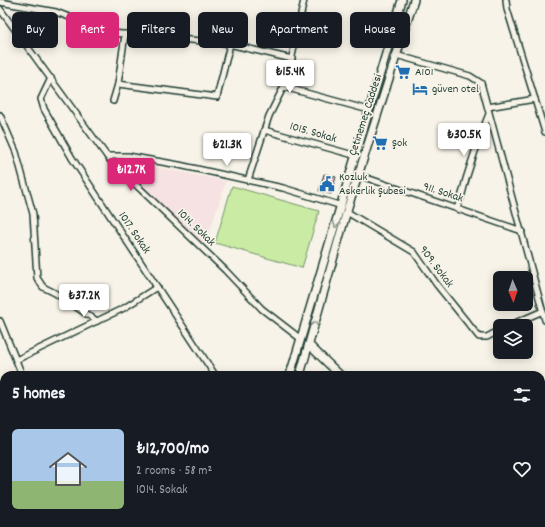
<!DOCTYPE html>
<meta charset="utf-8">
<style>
:root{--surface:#171b24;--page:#242831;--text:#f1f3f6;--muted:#9ea1a6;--line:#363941;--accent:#db2777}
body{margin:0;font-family:Dekko,sans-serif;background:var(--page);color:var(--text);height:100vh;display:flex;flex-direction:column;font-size:15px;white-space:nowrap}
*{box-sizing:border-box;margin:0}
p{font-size:13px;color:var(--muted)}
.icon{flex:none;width:22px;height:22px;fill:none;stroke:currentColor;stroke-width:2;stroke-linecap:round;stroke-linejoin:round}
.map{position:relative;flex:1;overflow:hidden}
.panel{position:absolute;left:0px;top:371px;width:545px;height:156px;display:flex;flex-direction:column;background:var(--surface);border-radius:12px 12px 0 0;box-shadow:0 2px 10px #0003}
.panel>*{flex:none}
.guide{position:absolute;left:12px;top:12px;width:521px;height:36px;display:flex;gap:8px}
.needle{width:26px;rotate:178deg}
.buttons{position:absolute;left:493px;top:271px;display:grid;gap:8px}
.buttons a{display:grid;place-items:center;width:40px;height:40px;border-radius:6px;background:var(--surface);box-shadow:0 2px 10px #0003;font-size:20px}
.price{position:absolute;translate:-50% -34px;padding:0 9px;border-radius:4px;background:#fff;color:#222;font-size:13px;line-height:26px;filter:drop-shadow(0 1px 2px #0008)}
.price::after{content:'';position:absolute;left:50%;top:24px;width:12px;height:9px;margin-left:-6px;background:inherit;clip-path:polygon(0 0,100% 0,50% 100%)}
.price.on{background:var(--accent);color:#fff}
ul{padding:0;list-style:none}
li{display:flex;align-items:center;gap:12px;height:100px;padding:0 12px}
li+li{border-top:1px solid var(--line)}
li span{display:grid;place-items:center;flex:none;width:112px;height:80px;border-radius:6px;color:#555}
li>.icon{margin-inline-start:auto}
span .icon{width:48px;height:48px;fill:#fffc;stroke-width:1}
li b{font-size:17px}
h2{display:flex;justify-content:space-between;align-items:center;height:48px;padding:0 12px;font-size:17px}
.pill{padding:0 14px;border-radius:6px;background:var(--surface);box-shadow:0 2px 10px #0003;font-size:14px;line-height:36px}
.pill.on{background:var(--accent);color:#fff}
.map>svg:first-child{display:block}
</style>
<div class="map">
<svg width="545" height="527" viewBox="0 0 545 527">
<rect width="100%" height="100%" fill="#f7f3e8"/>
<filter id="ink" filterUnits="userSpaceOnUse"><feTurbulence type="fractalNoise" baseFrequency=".025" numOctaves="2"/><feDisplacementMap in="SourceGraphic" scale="8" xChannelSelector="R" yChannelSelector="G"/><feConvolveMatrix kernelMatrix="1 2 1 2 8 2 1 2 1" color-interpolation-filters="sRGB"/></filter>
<g filter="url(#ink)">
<g fill="#f6e2e2">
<path d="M120 160 226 181 206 243 203 244 119 164Z"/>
<path d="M545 398V527H538L537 523H541V399Z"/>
<path d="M197 523H243L242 527H196Z"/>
</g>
<path fill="#caeba4" stroke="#74946c" d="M232 186 319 211 302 268 215 243Z"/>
<path fill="#f2bbd3" stroke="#1f3d34" d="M324 174 336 177 331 194 319 191Z"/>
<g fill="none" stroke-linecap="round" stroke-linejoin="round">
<g stroke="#1f3d34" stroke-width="8">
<g id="street">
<path d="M506 0 507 9 545 132"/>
<path d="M0 2 56 12 111 33 225 43 292 59"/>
<path d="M0 9 109 159 225 270 262 309 301 339"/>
<path d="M396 55 470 76 481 83 545 320"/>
<path d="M51 78 41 99 44 109 72 158 215 375"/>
<path d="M118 84 217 97 230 44"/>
<path d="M284 87 369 110"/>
<path d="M113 101 118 84 125 34"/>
<path d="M488 107 535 99"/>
<path d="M0 115 16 152 33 214 37 278 43 287 55 293 97 321"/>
<path d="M264 130 357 156"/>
<path d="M107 156H128L179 165 283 188 342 206"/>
<path d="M358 175 522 231"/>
<path d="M248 180 269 116 287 80 304 0"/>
<path d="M457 208C462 197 463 190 466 179 473 157 480 135 489 114"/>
<path d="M347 212 414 252 437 285 479 337H487L500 330"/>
<path d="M0 321 22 375"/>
<path d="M508 326 543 311"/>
<path d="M16 360 124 308 157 287"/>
<path d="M63 523 64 527"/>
</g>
</g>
<g stroke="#1f3d34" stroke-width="10">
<g id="secondary">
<path d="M309 345 340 375"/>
<path d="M290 375 402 0"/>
<path d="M300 375 348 207 414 0"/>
<path d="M486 523 490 527"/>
<path d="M248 527 249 523"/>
<path d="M256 527 258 523"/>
</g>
</g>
<use href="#street" stroke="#f7f3e8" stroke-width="5"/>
<use href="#secondary" stroke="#f7f3e8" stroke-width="7"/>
</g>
<defs><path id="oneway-chevron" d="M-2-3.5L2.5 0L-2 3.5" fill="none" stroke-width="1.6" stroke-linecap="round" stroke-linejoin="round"/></defs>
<g stroke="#8b988e">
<use href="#oneway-chevron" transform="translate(336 225) rotate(108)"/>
<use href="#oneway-chevron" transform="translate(315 324) rotate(-74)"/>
</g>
</g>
<defs>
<g id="supermarket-bare" transform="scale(1.2)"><path d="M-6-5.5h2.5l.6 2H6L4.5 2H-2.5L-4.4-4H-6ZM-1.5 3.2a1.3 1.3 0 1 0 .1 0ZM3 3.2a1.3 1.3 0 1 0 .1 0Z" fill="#1f6fb2" stroke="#f7f3e8" stroke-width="2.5" paint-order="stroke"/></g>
<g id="hotel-bare" transform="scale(1.2)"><path d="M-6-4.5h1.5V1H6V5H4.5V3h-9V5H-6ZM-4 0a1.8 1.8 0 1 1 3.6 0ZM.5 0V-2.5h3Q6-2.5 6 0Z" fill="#1f6fb2" stroke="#f7f3e8" stroke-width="2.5" paint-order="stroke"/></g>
<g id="civic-bare" transform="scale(1.2)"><path d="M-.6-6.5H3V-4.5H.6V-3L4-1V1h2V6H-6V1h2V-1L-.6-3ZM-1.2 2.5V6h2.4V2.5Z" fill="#1f6fb2" stroke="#f7f3e8" stroke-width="2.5" paint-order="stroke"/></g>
</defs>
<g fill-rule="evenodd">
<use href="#supermarket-bare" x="403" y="72"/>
<use href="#hotel-bare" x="420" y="89"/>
<use href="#supermarket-bare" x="380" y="143"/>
<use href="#civic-bare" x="327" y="184"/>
</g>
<g text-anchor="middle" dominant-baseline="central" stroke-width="3.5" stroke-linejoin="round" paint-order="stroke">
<g font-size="12" fill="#1f3d34" stroke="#f7f3e8" text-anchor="start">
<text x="415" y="72">A101</text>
<text x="432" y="89">güven otel</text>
<text x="392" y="143">Şok</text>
<text x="339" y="177">Kozluk<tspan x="339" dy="14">Askerlik Şubesi</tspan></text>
</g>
<g font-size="12" fill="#1f3d34" stroke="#f7f3e8">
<text transform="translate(366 115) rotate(-72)">Çetinemeç Caddesi</text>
<text transform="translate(313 133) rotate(16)">1015. Sokak</text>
<text transform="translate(443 193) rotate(18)">911. Sokak</text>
<text transform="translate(196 228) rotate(44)">1014. Sokak</text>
<text transform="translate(134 233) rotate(56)">1017. Sokak</text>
<text transform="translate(436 267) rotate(53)">909. Sokak</text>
</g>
</g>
</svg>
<div class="buttons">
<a><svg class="needle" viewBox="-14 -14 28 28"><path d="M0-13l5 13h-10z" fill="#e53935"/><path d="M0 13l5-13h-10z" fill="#9ea1a6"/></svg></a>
<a><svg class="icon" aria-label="layers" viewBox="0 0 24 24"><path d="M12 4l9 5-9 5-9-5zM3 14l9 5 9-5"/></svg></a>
</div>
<b class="price" style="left:290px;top:94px">₺15.4K</b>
<b class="price" style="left:464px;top:157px">₺30.5K</b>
<b class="price" style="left:227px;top:167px">₺21.3K</b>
<b class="price on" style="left:131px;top:192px">₺12.7K</b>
<b class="price" style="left:84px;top:318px">₺37.2K</b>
<div class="guide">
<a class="pill">Buy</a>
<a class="pill on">Rent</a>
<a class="pill">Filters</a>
<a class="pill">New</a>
<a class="pill">Apartment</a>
<a class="pill">House</a>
</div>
<section class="panel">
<h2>5 homes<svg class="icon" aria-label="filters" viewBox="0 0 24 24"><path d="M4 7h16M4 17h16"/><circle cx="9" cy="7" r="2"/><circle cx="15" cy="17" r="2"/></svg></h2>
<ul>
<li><span style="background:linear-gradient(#a9c7e8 65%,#8fb573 0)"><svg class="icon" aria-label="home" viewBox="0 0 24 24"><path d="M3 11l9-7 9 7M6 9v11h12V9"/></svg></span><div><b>₺12,700/mo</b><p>2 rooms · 58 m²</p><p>1014. Sokak</p></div><svg class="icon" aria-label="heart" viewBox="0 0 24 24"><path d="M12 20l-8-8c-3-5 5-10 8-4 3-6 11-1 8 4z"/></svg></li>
</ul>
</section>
</div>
